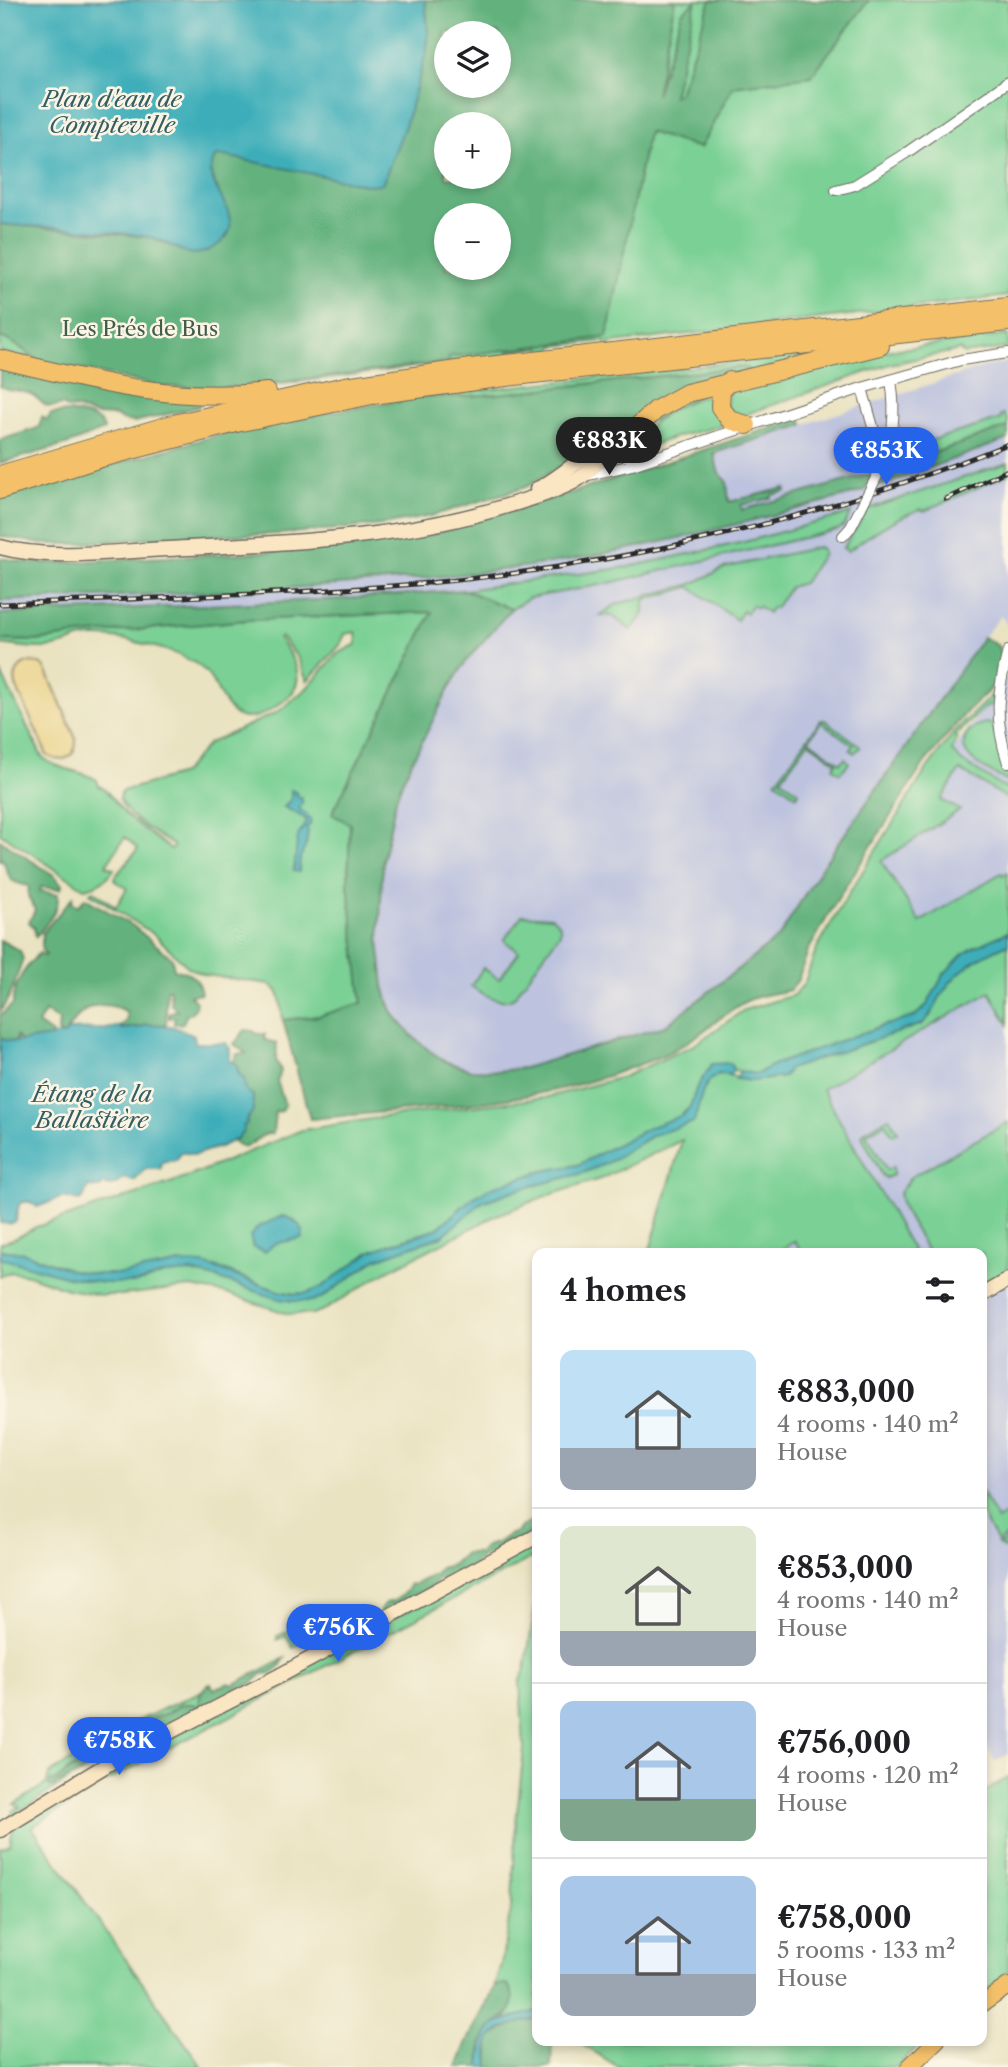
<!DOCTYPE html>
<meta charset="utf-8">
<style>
:root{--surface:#fff;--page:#f2f2f2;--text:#202124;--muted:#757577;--line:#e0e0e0;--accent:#2563eb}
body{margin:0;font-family:"Libre Caslon Text",serif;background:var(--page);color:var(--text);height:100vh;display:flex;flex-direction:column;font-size:26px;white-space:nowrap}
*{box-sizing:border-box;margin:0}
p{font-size:23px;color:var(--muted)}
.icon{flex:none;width:38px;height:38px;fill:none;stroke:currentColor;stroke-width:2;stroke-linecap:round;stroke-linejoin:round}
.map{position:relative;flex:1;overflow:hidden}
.drawer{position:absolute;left:532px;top:1248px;width:455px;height:798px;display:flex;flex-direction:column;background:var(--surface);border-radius:14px;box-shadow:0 4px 10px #0003}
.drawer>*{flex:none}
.fabs{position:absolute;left:434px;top:21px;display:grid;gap:14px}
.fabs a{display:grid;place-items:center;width:77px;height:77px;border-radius:50%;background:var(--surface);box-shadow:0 4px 10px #0003;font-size:35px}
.price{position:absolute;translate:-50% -60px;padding:0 16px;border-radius:24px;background:var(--accent);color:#fff;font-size:23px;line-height:46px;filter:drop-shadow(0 2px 4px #0008)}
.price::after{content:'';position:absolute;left:50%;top:42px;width:21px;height:16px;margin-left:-10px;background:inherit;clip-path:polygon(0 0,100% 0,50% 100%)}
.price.active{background:#222;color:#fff}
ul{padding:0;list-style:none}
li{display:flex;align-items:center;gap:21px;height:175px;padding:0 28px}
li+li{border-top:2px solid var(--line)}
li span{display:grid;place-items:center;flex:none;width:196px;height:140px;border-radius:14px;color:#555}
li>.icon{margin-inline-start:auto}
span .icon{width:84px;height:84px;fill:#fffc;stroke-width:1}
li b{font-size:30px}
h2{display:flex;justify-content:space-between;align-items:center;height:84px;padding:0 28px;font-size:30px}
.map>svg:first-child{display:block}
</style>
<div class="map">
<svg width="1008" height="2067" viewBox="0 0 1008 2067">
<rect width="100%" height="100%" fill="#fcf5e5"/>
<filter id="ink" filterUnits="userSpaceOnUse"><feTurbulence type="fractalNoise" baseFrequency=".0143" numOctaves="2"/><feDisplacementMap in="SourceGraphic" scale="14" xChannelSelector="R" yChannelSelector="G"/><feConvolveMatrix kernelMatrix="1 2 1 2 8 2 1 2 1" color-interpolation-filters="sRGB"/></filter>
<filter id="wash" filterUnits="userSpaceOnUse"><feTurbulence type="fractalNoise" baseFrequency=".00686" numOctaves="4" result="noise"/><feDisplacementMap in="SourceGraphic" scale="28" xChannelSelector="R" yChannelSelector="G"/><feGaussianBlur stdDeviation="1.57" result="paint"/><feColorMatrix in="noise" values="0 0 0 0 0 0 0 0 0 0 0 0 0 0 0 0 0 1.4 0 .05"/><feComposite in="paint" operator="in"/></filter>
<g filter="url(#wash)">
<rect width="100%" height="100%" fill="#eae3c2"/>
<g fill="#bdc3de">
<path d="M1008 362V427L888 469 881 485 1008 439V626L1001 616 983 637 821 868 780 937 665 1026 524 1068 498 1071 471 1070 447 1062 412 1036 394 1015 384 986 379 940 383 859 388 829 404 777 450 687 467 660 511 609 524 600 841 528 851 513 744 542 628 567 465 590 342 599 0 614V601L342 585 427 578 509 569 661 543 873 473 742 510 740 505 770 498 772 495 785 491V488L729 502 727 482 718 471 714 453 984 367Z"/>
<path d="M1008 674V1754L995 1762 982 1735V1253H685L830 1104 822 1089 990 992 966 946 941 962 873 862Z"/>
</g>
<g fill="#7ad095" stroke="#527e60" stroke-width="2">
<path d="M675 0H711L679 93 654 105Z"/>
<path d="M869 0H1008V296L605 344 604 341 554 346 552 350 544 351 540 348 509 352 507 355 237 390H195L0 352V337L15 342 32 357 293 382 449 362V357L606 337 648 131 700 148 733 86 811 76Z"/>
<path d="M1008 335V348L964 354 960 350 890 364 741 416 726 408 729 389 884 351Z"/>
<path d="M821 353 745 374 747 368 740 367 497 394 454 397 424 396Z"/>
<path d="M712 393 721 426 679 436 637 450 624 449 671 408Z"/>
<path d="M1004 414 1008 420V427L888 469 907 448 1001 419V415Z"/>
<path d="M1008 463V474L924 511 921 509C893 519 871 534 848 551L843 548 868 509Z"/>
<path d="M851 513 843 527 837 530 605 584 529 598 511 609 465 590 628 567 744 542Z"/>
<path d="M818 547 822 549 823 554 803 583 790 587 775 608 772 607 768 613 758 606 756 608 752 605 746 613 743 611 737 620 690 587 644 600V614L631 630 612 616 600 615 617 604 692 584 724 568Z"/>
<path d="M433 612 332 814 350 824 348 884 362 1003 319 1016 283 1020 280 998 277 991 269 984 206 975 189 968 155 935 90 893 94 891 116 907 127 888 115 881 114 878 138 849 125 837 106 865 114 869C107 880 96 886 84 888L0 833V671L42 757C58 771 80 769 97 780L98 786 104 788 126 815 171 850 174 846C157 834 127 819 119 798L122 791 182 774 209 743 278 712 307 688 337 654 357 644 356 632 345 634 341 644 307 681 298 658 281 637 279 639C288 651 300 666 297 682 295 695 282 702 272 709 223 740 225 684 198 665 176 651 152 646 127 640 111 637 95 635 79 639 71 642 62 646 54 647 37 650 17 646 0 644V640L36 641 78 635 249 620Z"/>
<path d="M992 695 993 703 981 711 955 736 957 738 952 751 961 761 1008 790V799L960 770 941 800 960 810 881 861 920 922 1001 873 1003 875 1008 872V932L975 947 962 955 944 974 927 1005 914 1017 879 1027 773 1065 757 1074 733 1070 730 1063 697 1087 690 1107 680 1116 578 1165 542 1171 492 1187 471 1199 438 1228 371 1251 322 1287 308 1293 294 1294 278 1291 216 1267 182 1263 122 1274H96L71 1270 24 1253 0 1250V1243L16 1238 36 1227 185 1178 302 1130 383 1117 544 1098 623 1077 694 1045 744 1010 794 995 804 984 817 948 846 898 928 767 956 730Z"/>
<path d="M821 720H825L859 745 860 748 854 753 850 750 853 745 821 722 809 740 840 763 845 758 849 763 840 773 833 768 836 762 808 742 781 779 799 792 797 796 776 781Z"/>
<path d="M985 723 991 724 993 727 1008 775V782C994 773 954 758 966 736 971 728 977 725 985 723Z"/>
<path d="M522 915 552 917 560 925V933L514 997C501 1006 482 994 471 986L483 968 499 979 519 952 504 940Z"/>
<path d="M1008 944V1024L990 992 822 1089 914 1253H802L795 1241 776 1253H649L682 1140 600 1179 543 1197 495 1216 387 1271 326 1309 313 1314H288L229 1294 191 1287 122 1295H101L67 1289 28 1275 12 1272 0 1276V1258L82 1280 110 1283H136L165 1274 191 1272 216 1278 292 1301H311L323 1297 376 1259 442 1236 482 1202 513 1191 583 1173 607 1163 653 1135 694 1122C698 1106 702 1074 723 1074 731 1074 736 1079 744 1080 757 1082 770 1079 783 1077L789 1069 916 1026 930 1016 941 994 957 973 977 958Z"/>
<path d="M889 1117 898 1132 893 1135 885 1123 866 1134 887 1170 893 1167V1175L886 1178 882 1175 862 1136 864 1132Z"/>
<path d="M1008 1122V1275L982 1289V1253H928L902 1207 899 1193 911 1177Z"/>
<path d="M982 1493 997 1520 1008 1514V1536L999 1541 1001 1544 1008 1540V1549L999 1546 982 1515Z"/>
<path d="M537 1541V1555L107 1781 32 1827 202 2067H0V1849L10 1845 13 1828 101 1773Z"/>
<path d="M537 1595V2011L501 2021 508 2016 512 2006 511 1988 502 1984 494 1988 502 1960 512 1901 516 1823 524 1748 520 1683 525 1669Z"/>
<path d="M317 1615 330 1618 362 1616 359 1618 363 1623 345 1632 348 1631 345 1622 342 1629 322 1630 316 1638 314 1636 293 1648 286 1636 277 1640V1636L308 1623Z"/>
<path d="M202 1691 201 1694 215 1701 189 1717 194 1704H181L168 1713 137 1723 133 1728 126 1731 86 1764 67 1770 63 1778 55 1782 68 1780 11 1817 13 1811 20 1807 15 1804 46 1784 50 1773 135 1722Z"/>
<path d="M1008 1777V1974L982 1994V1794Z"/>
<path d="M576 2041V2040L923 2041 897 2067H619Z"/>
</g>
<g fill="#63b27e" stroke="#476e54" stroke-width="2" fill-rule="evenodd">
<path d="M425 0H675L656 95 682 12 696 1 673 96 679 93 711 0H869L811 76 733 86 700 148 648 132 607 337 449 357V362L241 387H162L41 361C25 353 18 343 0 337V224L151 237 176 248 217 244 228 235 229 217 210 172 214 158 224 154 367 185 383 182 405 126 427 50 428 32ZM446 33H499V86H446ZM446 124H499V177H446ZM446 215H499V268H446Z"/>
<path d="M0 365 195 403 200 404 198 407 134 422 122 420 116 416 96 415 74 408 68 409 63 405C38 411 45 399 28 393 18 389 9 392 0 386Z"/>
<path d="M744 367 749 370 732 376 611 444 559 467 526 487 431 516 383 525 279 534 167 537 75 544H43L0 536V499L101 468 210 437 329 412 424 396 454 397 497 394Z"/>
<path d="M68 412C82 415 101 415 104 430L69 444 0 463V440L35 429 39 427 42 417 47 420 51 414Z"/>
<path d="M801 418 803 425 714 453 718 471 727 482 729 502 785 488 786 491 772 495 771 498 741 505 742 510 874 473 864 491C746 523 628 554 507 569 339 590 169 593 0 601V558L31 563H51L335 548 429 535 577 491Z"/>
<path d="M1008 427V439L880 486 888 469Z"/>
<path d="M465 590 511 609 467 660 450 687 404 777 396 799 383 859 379 940 384 986 389 1004 394 1015 412 1036 430 1051 447 1062 471 1070 498 1071 524 1068 665 1026 779 937 821 868 983 637 998 646 1001 655 995 685 968 710 925 762 837 900 808 951 798 980 790 990C776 994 762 994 749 1000 728 1009 711 1027 692 1039 672 1053 647 1062 624 1070 529 1106 411 1108 310 1119L283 1020 319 1016 362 1003 348 884 350 824 332 814 432 612 249 620 78 635 36 641 0 640V614L342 599Z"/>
<path d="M0 840 55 876 62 885 61 889 41 887 40 891 58 894C60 910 45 924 36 937L34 927 29 922 35 910 28 896 29 886C7 881 11 881 3 860L0 861Z"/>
<path d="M73 897 72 904 79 905 85 898 133 926 172 958 174 970 186 972 197 980 201 993 190 995 196 1002 194 1010 186 1016 183 1023 174 1024 175 1017 169 1018V1013L177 1010 171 1004 170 989H168C164 998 167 1014 166 1024L120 1029 127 1019 126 1011C95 996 79 1010 64 1035L58 1033 59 1020 45 1012 38 1024 52 1034V1038L21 1042 16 1036V1042L0 1039V1016L13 1004C12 985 25 969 37 955L40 953 44 956 46 955 42 950V933Z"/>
<path d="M0 940 20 951 23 959 10 995 0 1012Z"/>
<path d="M245 1030 253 1031 257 1034H265V1040L277 1043 276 1060 281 1071 277 1081 285 1105 282 1111 275 1112 273 1133C269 1134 265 1134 262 1136 249 1144 248 1152 232 1141L237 1139 244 1131 243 1126 247 1124 246 1120 253 1111V1095L246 1091 244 1079 238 1073 237 1065 233 1063 237 1054 246 1053 234 1044Z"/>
<path d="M537 1519 536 1529C528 1536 512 1545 501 1544L499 1550 481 1558 474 1566 443 1580H437C426 1599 398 1596 387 1614L380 1611 385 1603C397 1602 405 1594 410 1584L413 1585 436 1574 440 1568 452 1565 465 1553H479C485 1543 492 1546 500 1541 508 1537 508 1533 517 1533L521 1527Z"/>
<path d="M285 1658 278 1669 273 1673 262 1674 251 1684 231 1691V1694L215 1701H212L207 1705H200C198 1697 202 1686 211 1684L214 1689 229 1683 233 1685Z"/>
<path d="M181 1704H194L199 1707C195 1710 192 1715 187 1719 168 1732 108 1749 97 1764 84 1769 72 1781 56 1783L54 1787 49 1786 50 1781C61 1782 70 1765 86 1764L91 1757 133 1729 135 1724 168 1713Z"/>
<path d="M507 1984C515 1992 513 2002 510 2012L490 2028 481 2043 480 2067H457L466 2044 494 1988 498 1985Z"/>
<path d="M537 2018V2040L552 2041 551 2067H489V2038L511 2025Z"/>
</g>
<path fill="#eeda9e" stroke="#8c8264" stroke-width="2" d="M32 662 42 665 46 669 76 739C77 757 62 765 47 755L16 686C13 673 19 664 32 662Z"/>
<g fill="#3eaeb9" stroke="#346c72" stroke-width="2">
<path d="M0 0H425L428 32 427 50 405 126 383 182 380 184 367 185 220 155 214 158 210 172C214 190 236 214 229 232 224 243 206 254 194 254 178 253 165 239 149 237 100 229 49 228 0 224Z"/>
<path d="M291 790 297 793 298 797H302V803L299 808C304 816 312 813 310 825L306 828 308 830 306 845 300 858 299 872 293 871C297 859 295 843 299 834 303 828 306 826 306 819L284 807 291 799Z"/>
<path d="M1008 932V944C981 956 960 967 943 992 936 1003 932 1016 922 1024L789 1069 783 1077 752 1081 736 1079 740 1072 757 1074 773 1065 879 1027 914 1017 927 1005 944 974 962 955 975 947Z"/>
<path d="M145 1024C151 1026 155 1024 162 1025 170 1025 185 1031 194 1035L195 1043H226L230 1049V1061L237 1065 238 1073 244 1079 246 1091 253 1095V1111L246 1120 247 1124 243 1126 244 1130 237 1139 222 1146 194 1155 182 1152 176 1160 162 1162 161 1169H146L134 1181 124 1178C116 1184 114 1188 104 1184L100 1188 88 1187 83 1199 79 1201 63 1197 37 1207C32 1201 26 1200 19 1204L16 1221 10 1224 0 1223V1039L16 1042 64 1035 69 1030 106 1029 122 1026 121 1029 142 1027Z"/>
<path d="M731 1063 733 1070 730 1075 719 1074 709 1081 703 1090 694 1122 653 1135 607 1163 583 1173 513 1191 482 1202 442 1236 376 1259 323 1297 312 1301H292L279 1299 216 1278 191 1272 165 1274 136 1283H103L68 1277 0 1258V1250L24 1253 71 1270 96 1274H122L181 1263 204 1264 278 1291 294 1294 308 1293 322 1287 371 1251 438 1228 471 1199 492 1187 543 1171 578 1165 648 1128 683 1115 690 1107 697 1087 712 1064Z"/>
<path d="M282 1216C291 1217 299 1223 303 1231L302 1238 274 1244 265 1252 253 1247 250 1236 258 1227Z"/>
<path d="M537 2011V2018C524 2021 490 2028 488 2044 487 2051 489 2059 489 2067H480C484 2016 494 2025 537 2011Z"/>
</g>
</g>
<g filter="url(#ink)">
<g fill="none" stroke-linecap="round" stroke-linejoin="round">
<g stroke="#6e6b60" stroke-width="12">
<g id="street">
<path d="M836 190 855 185 906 153 1008 82"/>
<path d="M862 388 873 427 878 474C894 447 896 411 891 380"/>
<path d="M611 450 630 458H643"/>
<path d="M589 475 632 465 862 388 961 360 1008 353"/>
<path d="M843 536 851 527"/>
<path d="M1008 651C997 694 994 720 1008 763"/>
</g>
</g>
<g stroke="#6e6b60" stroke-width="17">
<g id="secondary">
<path d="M537 489C558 480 582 455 600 449 605 448 606 449 611 450"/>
<path d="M0 547C52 561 116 551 169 549 284 543 399 540 510 505 532 498 555 492 575 481 589 473 600 461 611 450"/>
<path d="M982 1295 1008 1280"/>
<path d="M0 1830 111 1762 279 1676 537 1536"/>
</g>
</g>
<g stroke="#6e6b60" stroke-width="18">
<g id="primary">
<path d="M982 2004 1008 1986"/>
<path d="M909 2067 937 2040"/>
</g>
</g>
<g stroke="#6e6b60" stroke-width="20">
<g id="highway">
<path d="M0 359C94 381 169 403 267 392"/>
<path d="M730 381 721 389 720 407 730 420 747 425"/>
<path d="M611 450 656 410 687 393 880 346"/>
<path d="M0 475 173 424 345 386 471 368 1008 307"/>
<path d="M0 490 101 458 236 423 372 395 498 378 1008 322"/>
</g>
</g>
<use href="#street" stroke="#fff" stroke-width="10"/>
<use href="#secondary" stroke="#fbe6c3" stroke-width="14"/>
<use href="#primary" stroke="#f4c16a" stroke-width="16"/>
<use href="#highway" stroke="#f4c16a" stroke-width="18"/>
<g stroke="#2b2b2b" stroke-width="5">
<g id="rail">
<path d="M946 499 1008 470"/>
<path d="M0 604C143 598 286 595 428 583 626 565 824 518 1008 444"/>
</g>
</g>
<use href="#rail" stroke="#fcf5e5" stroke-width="2.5" stroke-dasharray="8" stroke-linecap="butt"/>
<g stroke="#6e6b60" stroke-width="12" stroke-linecap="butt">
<path id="street-bridge" d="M851 527 878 474"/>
</g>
<use href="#street-bridge" stroke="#fff" stroke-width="10"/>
</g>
</g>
<g text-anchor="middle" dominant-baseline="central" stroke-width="5" stroke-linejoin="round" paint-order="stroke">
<g font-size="21" fill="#435d4b" stroke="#fcf5e5">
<text x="140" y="328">Les Prés de Bus</text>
</g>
<g font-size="23" font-style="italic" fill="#335f64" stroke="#fcf5e5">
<text x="112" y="99">Plan d'eau de<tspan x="112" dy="26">Compteville</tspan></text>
<text x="92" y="1094">Étang de la<tspan x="92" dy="26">Ballastière</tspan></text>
</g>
</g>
</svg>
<div class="fabs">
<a><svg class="icon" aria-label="layers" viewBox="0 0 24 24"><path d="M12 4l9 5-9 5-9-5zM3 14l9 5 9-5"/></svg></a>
<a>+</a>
<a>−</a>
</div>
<b class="price active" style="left:609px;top:477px">€883K</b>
<b class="price" style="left:886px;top:487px">€853K</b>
<b class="price" style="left:338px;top:1664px">€756K</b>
<b class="price" style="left:119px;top:1777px">€758K</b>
<section class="drawer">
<h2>4 homes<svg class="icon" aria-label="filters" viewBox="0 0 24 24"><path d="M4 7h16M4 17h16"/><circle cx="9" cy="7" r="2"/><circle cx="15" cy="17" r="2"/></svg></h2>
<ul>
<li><span style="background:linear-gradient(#bfe0f5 70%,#9aa5b1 0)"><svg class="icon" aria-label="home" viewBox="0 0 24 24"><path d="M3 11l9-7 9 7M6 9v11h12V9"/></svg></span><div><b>€883,000</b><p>4 rooms · 140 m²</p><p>House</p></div></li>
<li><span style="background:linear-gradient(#dfe7d0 75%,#9aa5b1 0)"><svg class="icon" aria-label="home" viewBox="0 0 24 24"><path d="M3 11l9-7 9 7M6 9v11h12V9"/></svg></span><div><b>€853,000</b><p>4 rooms · 140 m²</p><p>House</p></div></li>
<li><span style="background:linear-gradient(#a9c7e8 70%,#7fa58c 0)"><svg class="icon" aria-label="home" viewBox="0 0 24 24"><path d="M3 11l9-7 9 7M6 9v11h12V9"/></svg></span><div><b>€756,000</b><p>4 rooms · 120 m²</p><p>House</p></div></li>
<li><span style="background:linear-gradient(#a9c7e8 70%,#9aa5b1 0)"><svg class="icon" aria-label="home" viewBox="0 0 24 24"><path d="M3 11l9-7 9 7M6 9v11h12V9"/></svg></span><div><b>€758,000</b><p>5 rooms · 133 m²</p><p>House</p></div></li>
</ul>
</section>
</div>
